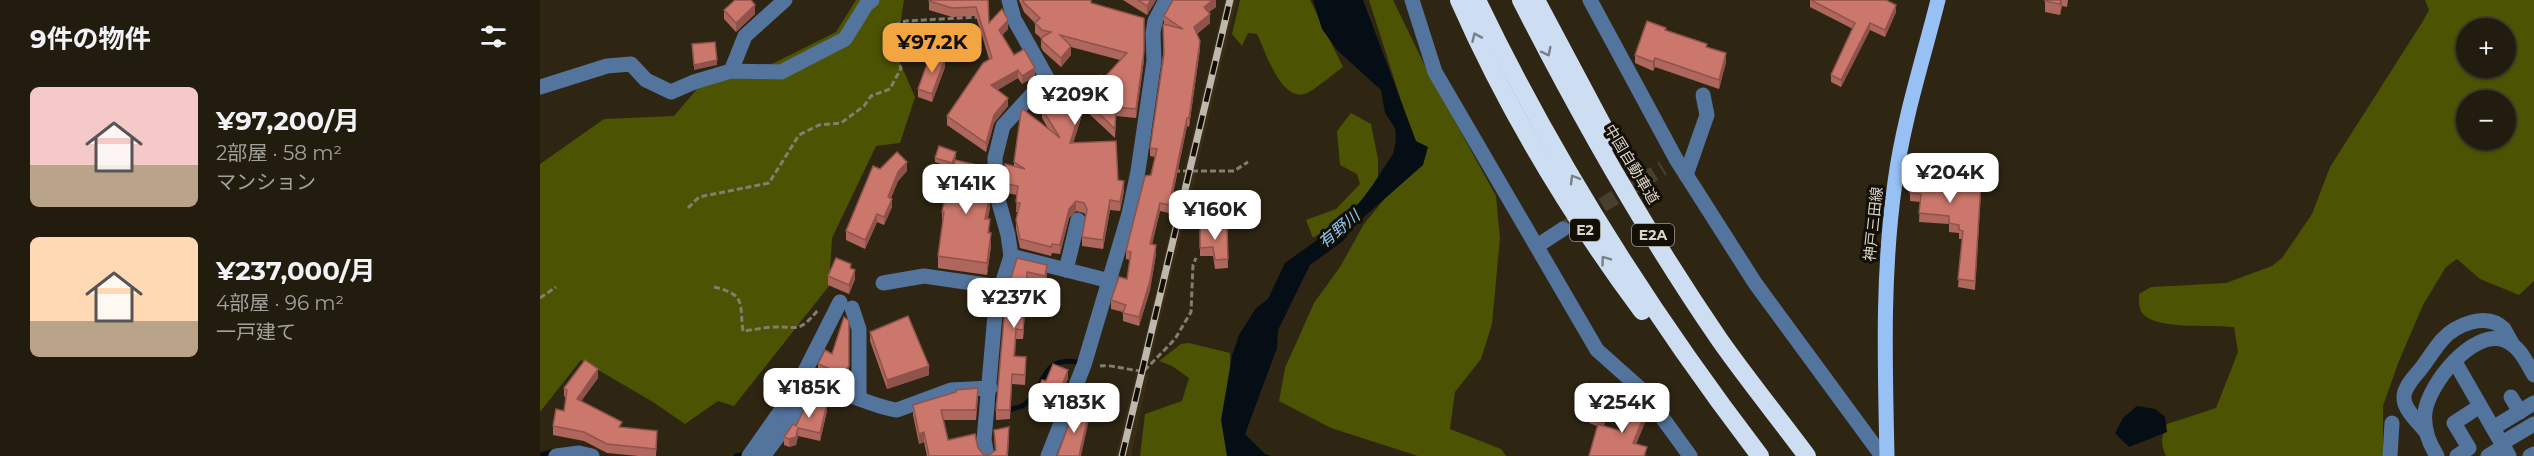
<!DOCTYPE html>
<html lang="ja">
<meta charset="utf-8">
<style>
:root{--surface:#221c0e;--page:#2a2517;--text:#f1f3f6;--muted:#a2a19e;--line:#3f3a2e;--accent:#f2a541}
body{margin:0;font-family:Montserrat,"Noto Sans JP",sans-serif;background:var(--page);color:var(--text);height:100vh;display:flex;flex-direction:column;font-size:22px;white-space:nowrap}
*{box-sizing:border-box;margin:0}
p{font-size:20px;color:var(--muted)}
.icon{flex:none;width:33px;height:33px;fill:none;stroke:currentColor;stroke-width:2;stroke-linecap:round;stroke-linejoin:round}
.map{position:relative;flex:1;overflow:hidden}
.drawer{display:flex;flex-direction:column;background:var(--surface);width:540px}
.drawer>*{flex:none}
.buttons{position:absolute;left:1916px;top:18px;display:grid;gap:12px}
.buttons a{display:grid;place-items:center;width:60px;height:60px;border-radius:50%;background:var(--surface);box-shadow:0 2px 4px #0004,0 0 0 2px var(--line);font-size:30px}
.price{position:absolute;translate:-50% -51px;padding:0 14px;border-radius:12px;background:#fff;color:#222;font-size:20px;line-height:39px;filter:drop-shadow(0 2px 3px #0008)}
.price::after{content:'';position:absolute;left:50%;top:36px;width:18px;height:14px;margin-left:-9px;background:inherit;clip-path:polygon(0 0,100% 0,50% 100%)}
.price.on{background:var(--accent);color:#111}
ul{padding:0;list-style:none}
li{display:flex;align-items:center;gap:18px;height:150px;padding:0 30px}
li span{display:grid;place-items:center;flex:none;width:168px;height:120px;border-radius:9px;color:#555}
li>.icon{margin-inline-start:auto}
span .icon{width:72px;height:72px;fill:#fffc;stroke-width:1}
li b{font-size:26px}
h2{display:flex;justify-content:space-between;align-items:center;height:72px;padding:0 30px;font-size:26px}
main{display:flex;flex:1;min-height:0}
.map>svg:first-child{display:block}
</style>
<main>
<section class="drawer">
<h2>9件の物件<svg class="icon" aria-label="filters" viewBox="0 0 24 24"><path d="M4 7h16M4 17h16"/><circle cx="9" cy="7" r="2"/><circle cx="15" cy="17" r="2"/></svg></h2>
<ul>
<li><span style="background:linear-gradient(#f6c9c9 65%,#b9a48a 0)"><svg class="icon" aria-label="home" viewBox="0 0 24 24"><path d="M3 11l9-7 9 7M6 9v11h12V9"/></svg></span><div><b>¥97,200/月</b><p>2部屋 · 58 m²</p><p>マンション</p></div></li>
<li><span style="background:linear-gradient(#ffd9b3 70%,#b9a48a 0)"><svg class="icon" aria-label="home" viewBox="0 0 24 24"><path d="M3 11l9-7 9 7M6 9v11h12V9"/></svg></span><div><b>¥237,000/月</b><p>4部屋 · 96 m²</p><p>一戸建て</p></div></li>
</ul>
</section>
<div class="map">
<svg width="1994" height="456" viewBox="0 0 1994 456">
<rect width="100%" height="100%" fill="#2e2513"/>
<g fill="#3a2d15">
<path d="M685 0H697L657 167H645Z"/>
<path d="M656 173 610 362 599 363 644 174Z"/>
<path d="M596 373 609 374 591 456H576Z"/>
</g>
<g fill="#4c5303" fill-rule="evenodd">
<path d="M316 0H364L356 53 375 97 360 143 336 146 292 238 289 286 194 406 178 401 145 424 113 402 41 360 0 412V164L64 119 134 116 163 82 234 63 296 32Z"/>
<path d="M700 0H770L803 67C792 75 781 85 769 92 742 107 726 52 717 34L708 33 702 46 692 34Z"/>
<path d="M829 0H853L887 70 956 196 960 238 952 324 941 359 915 392 910 429 961 449 966 456H878L791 428 739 401 745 368 774 303 800 267 824 224 869 169 863 107Z"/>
<path d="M1885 0H1994V281L1979 295 1940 279 1917 259 1906 267 1883 305 1859 361 1843 406V456H1626C1620 444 1621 436 1627 424L1676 408 1698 352 1694 327C1674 325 1620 329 1605 316 1598 310 1599 303 1599 294L1611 287 1686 283 1732 266 1742 258 1772 214 1790 167 1883 21 1889 10ZM1926 28H1965V68H1926ZM1926 100H1965V140H1926Z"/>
<path d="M811 113 831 124 838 159V185L794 225 773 238 766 220 796 209 820 184 817 174 800 165 797 131Z"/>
<path d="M649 343 690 353 692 456H600L605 414 642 401 649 378 632 366 619 361 641 344Z"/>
</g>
<g fill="#040e14">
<path d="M773 0H823L876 141 888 147 883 165 816 224 803 241 770 265 738 330 737 348 705 434 725 454 731 456H687L681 420 692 356 699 335 716 308 728 299 745 263 808 218 832 186 853 154 856 140 855 128 845 113 841 90 797 50 782 29Z"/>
<path d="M1597 406 1615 409 1625 417 1627 432 1589 447 1575 433 1583 418Z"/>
</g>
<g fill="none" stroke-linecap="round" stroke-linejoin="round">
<g stroke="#040e14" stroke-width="5">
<path d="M455 391C455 402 462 405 470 410 474 408 481 407 484 405 508 387 498 356 538 362"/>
<path d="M0 455 16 451"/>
<path d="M196 456 208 454"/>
</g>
<path stroke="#483f2e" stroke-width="15" stroke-dasharray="15 8" stroke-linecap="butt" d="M1023 229 1123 168"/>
<g stroke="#857d6f" stroke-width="3" stroke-dasharray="6 3" stroke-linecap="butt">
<path d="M634 171H694L708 162"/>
<path d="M148 208 159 197 229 183 259 135 279 125 301 123 324 106 331 96 350 89 361 68 357 60V24L366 21 438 17"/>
<path d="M174 287C207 295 199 303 203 331 212 330 222 328 232 327 259 326 258 334 278 310"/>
<path d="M0 298 16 287"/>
<path d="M560 366C571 364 590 371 604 371L635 339 651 312 653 265 656 258"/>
</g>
<g stroke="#52749d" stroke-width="15">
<path d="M872 0 895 72 1057 350 1103 391 1150 456"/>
<path d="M1050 0 1136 159 1215 283 1342 456"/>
<path d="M191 71 205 36 245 0"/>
<path d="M0 87 67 66 91 64 106 80 131 92 154 82 191 71 241 72 305 39 326 5 332 0"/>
<path d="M1146 175 1167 115 1163 95"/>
<path d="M997 246 1023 229"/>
<path d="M471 256 570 281"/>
<path d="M526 270 538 220"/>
<path d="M343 283 384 276 460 287"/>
<path d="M312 308 319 329V397"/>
<path d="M1915 362 1969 456"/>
<path d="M1971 397 1980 412"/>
<path d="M1953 428 1994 403"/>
<path d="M1886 432C1879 423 1863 409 1864 397 1864 386 1877 374 1883 366 1889 358 1895 348 1902 340 1915 325 1947 311 1964 329 1967 334 1970 340 1973 345"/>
<path d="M1962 443 1994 424"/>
<path d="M16 456 39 453 52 456"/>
<path d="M209 456 256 389 300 302"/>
<path d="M219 456 224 455 249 422 268 390C298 384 329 407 357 410L411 390 450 388"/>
<path d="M447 456 444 440 456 303 471 256 468 235 456 192 455 158 463 126 507 78 474 19 469 0"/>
<path d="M508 456 544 365 589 214 598 171 614 61 613 33 615 21 626 0"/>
<path d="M1850 456 1852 423"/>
<path d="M1897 456C1889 443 1883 428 1885 412 1889 384 1932 329 1964 340 1980 346 1986 362 1994 375"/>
<path d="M1917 456 1929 448 1914 423 1940 406"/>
<path d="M1948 456 1964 446"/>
<path d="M1990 456 1994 454"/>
</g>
<path stroke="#97c1f4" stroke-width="15" d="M1347 456C1345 364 1342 274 1355 182 1363 121 1383 60 1398 0"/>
<g stroke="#cdddf2" stroke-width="18">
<path d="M919 0C968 111 1030 214 1102 311"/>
<path d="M937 0C1013 159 1113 316 1220 456"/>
<path d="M981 0C1040 116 1105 231 1179 339 1207 379 1238 417 1267 456"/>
<path d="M996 0 1071 141"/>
</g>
<g stroke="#bfb9ad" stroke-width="7">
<path id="rail" d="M582 456 690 0"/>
</g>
<use href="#rail" stroke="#130f07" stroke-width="4.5" stroke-dasharray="14" stroke-linecap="butt"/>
</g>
<g fill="#af665c">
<path d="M448 0 449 23 468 29 462 35 474 55 495 76 482 84 478 78 457 90 468 106 454 123 446 152 407 125V116L449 59 436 16 412 17 389 10V1Z"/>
<path d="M479 0H551V3L604 60 596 118 576 116 575 138 544 109 533 143 578 180 584 191 580 211 570 210 563 249 542 246V237L546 216 544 213 536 211 529 218 520 254 512 253 511 256 480 248 476 229V220L478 212H476L477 195 466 193 465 164 474 166V162L509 130 502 118V109L510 110 528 104 553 84 564 78 580 60 531 47V55L521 67 503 51 501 47V38L495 33V23L484 12Z"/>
<path d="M583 0H616L607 15Z"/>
<path d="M676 0V7L669 12 670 23 657 34 660 49 649 127 647 126 629 213 620 211 612 244 616 254 610 290 599 326 583 321V312L571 309V300L587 279 590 260 586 259V251L611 175 615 157 610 156V148L623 55 626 25 624 24V16Z"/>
<path d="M1270 0 1356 12 1345 37 1330 30 1301 87 1291 82V75L1313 29 1270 7Z"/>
<path d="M1505 0H1528L1527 7 1522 6 1520 15 1505 12Z"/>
<path d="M184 10 215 14 196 32 184 19Z"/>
<path d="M1126 31 1167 47 1186 62 1179 89 1115 67 1113 71 1095 63V55Z"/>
<path d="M405 67 392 102 378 97V89Z"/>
<path d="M416 156 412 168 395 162V158Z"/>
<path d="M1419 170 1418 180 1441 191 1435 290 1418 287 1422 239H1419V233L1409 232V224L1379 222 1380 202 1370 201V193Z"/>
<path d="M367 171 358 181 351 198 352 207 344 225 337 222 325 249 306 240V231Z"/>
<path d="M450 207 448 219 451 246 447 275 398 268V256L402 225V212Z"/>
<path d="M687 227 688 268 675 269 673 256H660V228Z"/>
<path d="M477 258 507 275 505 286 487 282 483 339H476L475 356 486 366 485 385 472 384 470 419 456 420V410Z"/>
<path d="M311 268 315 279 309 294 288 285V276Z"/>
<path d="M330 332 389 375 347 389 330 341Z"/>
<path d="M278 364 309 375 303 383 287 380V378L278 373Z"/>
<path d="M58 378 41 401 82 428 117 440 116 456H98L67 453 44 441 13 435V426L24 411 26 398 24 396V388Z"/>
<path d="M528 378 514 413 495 405V398L506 381Z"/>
<path d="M416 392 438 398 436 420H403L408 440 438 448 444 455H449L455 451 454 430 469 437 468 456H387L384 442 379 444 373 415V405Z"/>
<path d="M1085 404 1108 415 1096 444 1107 456 1057 426 1049 423V419L1067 415 1064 426 1084 432 1091 416 1085 413Z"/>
<path d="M287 411 280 441 258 436 256 445 249 447 244 445V437L256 426Z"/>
</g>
<g fill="#8f534b">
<path d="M611 0H616L607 15V6Z"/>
<path d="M673 0H676V7L664 16V7Z"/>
<path d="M1521 0H1522V6L1520 15Z"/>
<path d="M215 5V14L196 32V23Z"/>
<path d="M1356 5V12L1345 37V30Z"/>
<path d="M670 14V23L654 36V27Z"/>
<path d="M468 20V29L459 39V30Z"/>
<path d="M1330 23V30L1301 87V80Z"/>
<path d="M660 41V49L649 127V118Z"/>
<path d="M531 46V55L521 67V58Z"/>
<path d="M604 51V60L596 118V109Z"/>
<path d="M1186 53V62L1179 89V80Z"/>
<path d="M405 58V67L392 102V94Z"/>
<path d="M1115 58V67L1113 71V62Z"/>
<path d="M177 60V65L154 70V65Z"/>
<path d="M495 68V76L482 84V76Z"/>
<path d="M478 70V78L451 94V85Z"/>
<path d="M468 98V106L454 123 446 152V143L454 115Z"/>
<path d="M544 99V109L530 153V143Z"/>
<path d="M647 118V126L629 213V205Z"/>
<path d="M416 152V156L412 168V163Z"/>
<path d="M367 162V171L358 181 348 205V197L358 172Z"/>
<path d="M584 181V191L580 211V202Z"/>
<path d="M450 194V207L445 231V219Z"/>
<path d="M352 199V207L344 225V217Z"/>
<path d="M570 200V210L563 249V240Z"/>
<path d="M536 201V211L529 218 520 254V245L529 209Z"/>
<path d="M620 203V211L610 253V244Z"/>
<path d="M337 214V222L325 249V240Z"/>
<path d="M451 233V246L447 275V263Z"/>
<path d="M616 245V254L610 290 599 326V317Z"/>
<path d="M507 265V275L505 286V276Z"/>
<path d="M315 270V279L309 294V285Z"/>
<path d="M487 272V282L483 339V330Z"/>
<path d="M309 366V375L303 383V373Z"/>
<path d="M389 366V375L347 389V380Z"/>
<path d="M58 369V378L37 407V399Z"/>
<path d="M528 370V378L514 413V406Z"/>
<path d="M287 404V411L280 441V433Z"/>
<path d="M1108 406V415L1093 452V443Z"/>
<path d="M549 412V420L541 456H539Z"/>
<path d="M258 428V436L256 445 249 447V439Z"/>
<path d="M384 432V442L379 444V434Z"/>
</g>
<g fill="#cc776b" stroke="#8f534b" stroke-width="1.5">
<path d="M195 0H211L215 5 196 23 184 10Z"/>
<path d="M390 0H448L449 23 462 9 468 20 459 30 474 55 484 49 495 68 482 76 478 70 451 85 468 98 454 115 446 143 407 116 443 63 452 58 436 7 412 8 389 1Z"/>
<path d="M483 0H551V3L604 18V51L596 109 576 107 575 129 544 99 530 143 576 141 578 180 584 181 580 202 570 200 563 240 542 237 547 209 544 203 536 201 529 209 520 245 512 244 511 247 480 239 476 220 480 203 476 202 478 186 466 184 465 164 485 169 474 162 481 112 483 109 520 138 502 109 510 110 513 99 528 104 550 79 553 84 561 75 564 78 587 53 520 35 531 46 521 58 503 42 501 38 511 32 502 30 495 23 500 18 484 3Z"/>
<path d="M598 0H611L607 6Z"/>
<path d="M633 0H673L664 7 670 14 654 27 660 41 649 118H647L629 205 620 203 610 244 616 245 610 281 599 317 583 313 586 305 571 300 579 277 587 279 591 252 586 251 605 176 611 175 617 149 610 148 624 54 623 24 643 29 624 16Z"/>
<path d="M1271 0H1346L1356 5 1345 30 1330 23 1301 80 1291 75 1315 23Z"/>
<path d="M1505 0H1521L1520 4 1505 1Z"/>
<path d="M1107 21 1126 28 1125 30 1167 44 1166 47 1186 53 1179 80 1115 58 1113 62 1095 55Z"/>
<path d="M175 42 177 60 154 65 152 44Z"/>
<path d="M391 53 405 58 392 94 378 89Z"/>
<path d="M399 146 416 152 412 163 395 158Z"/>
<path d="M357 152 367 162 358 172 348 197 352 199 344 217 337 214 325 240 306 231 333 166 340 169Z"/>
<path d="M1373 157 1419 162 1418 180 1441 182 1435 281 1418 279 1423 231 1419 230V225L1409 223V216L1379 213 1381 194 1370 193Z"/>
<path d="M415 160 446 167 450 194 445 219H450L448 233H451L447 263 398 256 404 212H402L406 193H409Z"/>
<path d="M687 227 688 259 675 260 673 247 660 248V228Z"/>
<path d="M296 258 311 264 310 268 315 270 309 285 288 276Z"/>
<path d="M477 258 507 265 505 276 487 272 483 330 476 329 474 356 486 357 485 375 472 374 470 410H456L466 295Z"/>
<path d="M368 316 389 366 347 380 330 332Z"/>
<path d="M304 317 309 321V366L303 373 287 370 288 368 278 364 285 350 292 354Z"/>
<path d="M45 360 58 369 37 399 82 422 79 427 117 431 116 449 67 444 44 432 13 426 16 409 24 411 27 390 24 388Z"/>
<path d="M513 364 528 370 514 406 495 398 502 380 506 381Z"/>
<path d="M438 388 436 410H401L408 440 435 434 438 448 444 455H449L456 450 454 430 469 427 467 456H389L384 432 379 434 373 405 416 392V390Z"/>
<path d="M1090 391 1097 393 1108 406 1093 443 1107 447 1104 456H1049L1058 424 1084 432 1093 409 1085 404Z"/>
<path d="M269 399 287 404 280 433 258 428 256 437 249 439 244 437 253 424 256 426Z"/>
<path d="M1052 407 1067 411 1064 423 1049 419Z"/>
<path d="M535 408 549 412 539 456H517Z"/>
</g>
<defs><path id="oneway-chevron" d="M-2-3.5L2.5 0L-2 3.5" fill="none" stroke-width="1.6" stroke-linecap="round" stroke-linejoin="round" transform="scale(1.5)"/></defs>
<g stroke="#798088">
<use href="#oneway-chevron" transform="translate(936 37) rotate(-114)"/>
<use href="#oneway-chevron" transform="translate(1007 52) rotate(63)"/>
<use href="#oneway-chevron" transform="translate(1034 179) rotate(-120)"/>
<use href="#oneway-chevron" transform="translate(1065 260) rotate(-126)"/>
</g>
<g text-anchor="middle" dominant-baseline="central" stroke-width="6" stroke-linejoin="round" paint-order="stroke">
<g fill="#130f07" stroke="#9f9a90" stroke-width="1.5">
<rect x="1030" y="219" width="30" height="22" rx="4.5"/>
<rect x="1092" y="224" width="42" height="22" rx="4.5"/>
</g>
<g font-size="14" font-weight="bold" fill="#dbd5ca">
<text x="1045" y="230">E2</text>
<text x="1113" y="235">E2A</text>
</g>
<g font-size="15" fill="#dbd5ca" stroke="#130f07">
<text transform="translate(1092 164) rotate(59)">中国自動車道</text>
<text transform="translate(1333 224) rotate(-84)">神戸三田線</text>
</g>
<g font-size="16" font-style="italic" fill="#8cccf1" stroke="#130f07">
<text transform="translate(799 229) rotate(-40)">有野川</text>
</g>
</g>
</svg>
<div class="buttons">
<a>+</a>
<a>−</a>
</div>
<b class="price on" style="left:392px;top:74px">¥97.2K</b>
<b class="price" style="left:535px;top:126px">¥209K</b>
<b class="price" style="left:1410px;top:204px">¥204K</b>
<b class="price" style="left:426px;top:215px">¥141K</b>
<b class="price" style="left:675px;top:241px">¥160K</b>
<b class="price" style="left:474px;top:329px">¥237K</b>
<b class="price" style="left:269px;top:419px">¥185K</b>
<b class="price" style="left:534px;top:434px">¥183K</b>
<b class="price" style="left:1082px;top:434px">¥254K</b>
</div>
</main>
